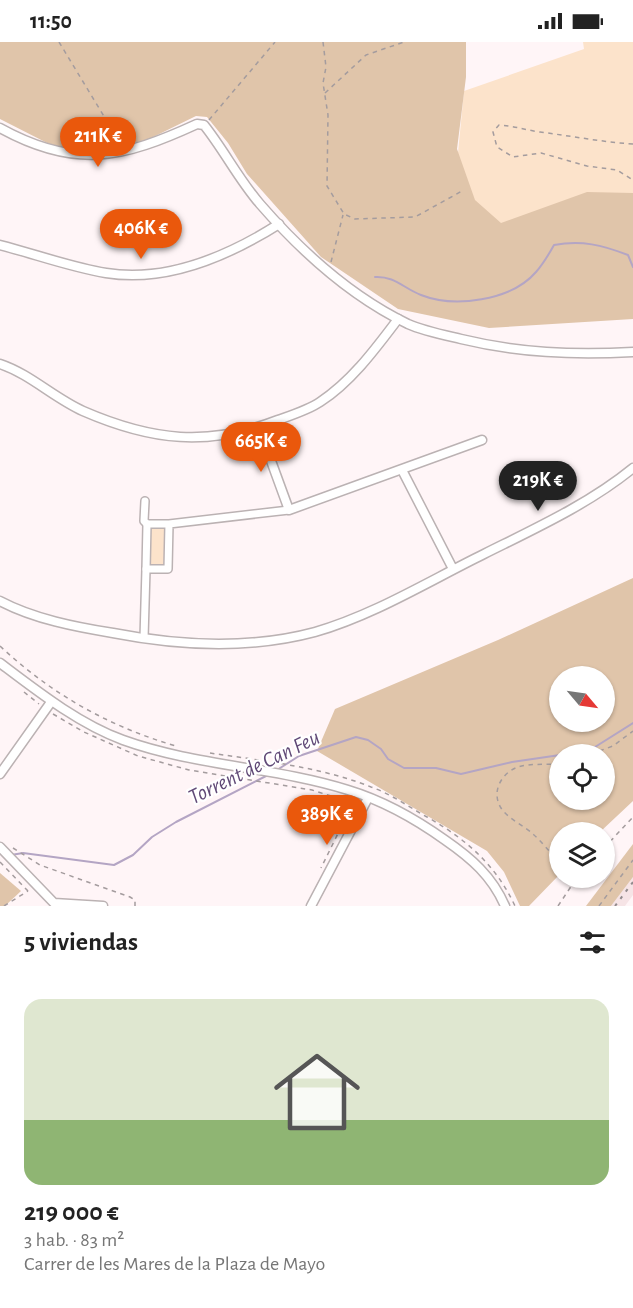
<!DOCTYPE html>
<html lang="es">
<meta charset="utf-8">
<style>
:root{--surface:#fff;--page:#f2f2f2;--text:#222;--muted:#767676;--line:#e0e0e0;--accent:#ea580c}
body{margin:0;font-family:"Alegreya Sans",sans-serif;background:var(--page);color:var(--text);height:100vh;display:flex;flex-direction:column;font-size:22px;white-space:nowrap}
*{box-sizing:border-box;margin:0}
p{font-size:20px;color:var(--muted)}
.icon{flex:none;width:33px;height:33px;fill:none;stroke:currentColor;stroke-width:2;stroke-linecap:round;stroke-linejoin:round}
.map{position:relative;height:864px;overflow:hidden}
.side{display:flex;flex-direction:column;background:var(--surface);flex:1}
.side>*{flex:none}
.needle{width:39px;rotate:119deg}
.buttons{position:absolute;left:549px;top:624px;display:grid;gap:12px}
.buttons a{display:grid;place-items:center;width:66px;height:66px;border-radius:50%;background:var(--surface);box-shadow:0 2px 4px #0004;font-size:30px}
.price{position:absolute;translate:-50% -51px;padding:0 14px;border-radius:21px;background:var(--accent);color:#fff;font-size:20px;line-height:39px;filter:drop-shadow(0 2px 3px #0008)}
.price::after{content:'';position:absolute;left:50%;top:36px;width:18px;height:14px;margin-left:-9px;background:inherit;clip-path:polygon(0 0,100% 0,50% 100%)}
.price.selected{background:#222;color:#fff}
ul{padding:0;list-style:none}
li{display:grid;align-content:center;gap:12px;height:318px;padding:0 24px}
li+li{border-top:2px solid var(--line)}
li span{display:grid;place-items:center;height:186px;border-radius:18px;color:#555}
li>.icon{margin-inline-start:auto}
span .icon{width:108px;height:108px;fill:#fffc;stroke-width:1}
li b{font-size:26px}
h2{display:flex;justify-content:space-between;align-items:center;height:72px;padding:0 24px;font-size:26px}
.status{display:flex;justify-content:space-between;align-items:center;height:42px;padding:0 30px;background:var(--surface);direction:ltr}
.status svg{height:16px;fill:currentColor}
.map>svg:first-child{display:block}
</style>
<div class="status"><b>11:50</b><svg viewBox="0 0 49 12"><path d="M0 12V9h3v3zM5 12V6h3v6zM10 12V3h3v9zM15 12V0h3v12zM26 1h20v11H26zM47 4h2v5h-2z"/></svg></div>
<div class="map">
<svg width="633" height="864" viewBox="0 0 633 864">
<rect width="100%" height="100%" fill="#fff5f7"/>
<path fill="#f6e4e6" d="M633 835V853L625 864H611Z"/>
<g fill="#fce3cb">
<path d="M583 0H633V161L493 185 482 175 457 121 464 49 584 7Z"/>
<path d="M150 487H166L165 523H150Z"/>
</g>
<g fill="#e0c5aa" fill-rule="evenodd">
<path d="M0 0H466V35L457 107 475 158 501 181 587 150 633 151V277L489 286 398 267 321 215 247 132 228 101 207 75 196 74 147 98 100 108 55 105 0 77Z"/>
<path d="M633 536V759L600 790H560L559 833 529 864H520L504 830 487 809 317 709 335 667 498 598ZM604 634V680H560V634ZM604 712V758H560V712Z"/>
<path d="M633 802V835L611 864H586Z"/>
<path d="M0 831 21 849 5 864H0Z"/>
</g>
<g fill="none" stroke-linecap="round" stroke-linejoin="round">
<g stroke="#b4a5c4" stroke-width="2">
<path d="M375 235C395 234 403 246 421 253 454 266 511 259 536 230 543 222 549 212 554 203 582 198 602 203 628 213L633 225"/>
<path d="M564 712 595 705 633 681"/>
<path d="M277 728 299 714 356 695 368 698 381 707 388 717 404 726H436L461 732 512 720 560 713"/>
<path d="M11 813 23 811 114 823 133 813 152 795 176 780 270 732"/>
</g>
<g stroke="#bbb2b3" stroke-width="10">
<g id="pedestrian">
<path d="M145 459 144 479 147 482"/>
<path d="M169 482 168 527H146L147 482H169L289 468"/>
<path d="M144 596 146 527"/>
</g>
</g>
<g stroke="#bbb2b3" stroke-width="11">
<g id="minor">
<path d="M0 86C76 128 123 116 197 82L204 83C224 108 239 138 260 162 300 208 352 255 408 282 424 289 444 293 461 297 519 311 573 313 633 310"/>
<path d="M0 203C35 212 70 225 106 231 167 241 230 213 279 182"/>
<path d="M0 322C30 332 54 356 83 369 152 399 208 405 278 378 292 373 308 368 320 360 352 339 376 306 398 277"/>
<path d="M259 386 289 468 482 398"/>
<path d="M402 428 453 527"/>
<path d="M0 559C34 577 76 585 113 591 180 604 248 608 315 590 374 573 429 539 484 512 534 487 589 462 633 426"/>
<path d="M0 621C37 649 79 682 123 698 195 724 275 725 348 748 381 758 417 778 445 798 471 816 492 834 505 864"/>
<path d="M0 732 51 660"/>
<path d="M0 805 54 861 103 864"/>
<path d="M311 864 368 756"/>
</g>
</g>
<g stroke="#a49c9e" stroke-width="1.5" stroke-dasharray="4.5 4.5" stroke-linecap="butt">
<path d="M59 0 105 76 102 103"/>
<path d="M323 0 326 25 323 41 328 73 327 144 344 172 355 177 415 175 462 149"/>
<path d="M325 51 366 13 404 0"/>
<path d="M209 78 275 0"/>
<path d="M633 102C602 100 571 94 540 90 526 88 514 84 499 83L493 90 497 105 513 115 541 111 587 124 617 128 633 138"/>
<path d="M331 220 343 173"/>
<path d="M0 604C51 652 110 685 176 704"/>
<path d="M24 650 39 662"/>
<path d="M53 672 84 690 138 714 189 728 312 748 353 761 321 826"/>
<path d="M210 711C264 719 321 725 371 745 391 752 409 765 427 775 466 797 496 823 515 864"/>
<path d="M591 712 613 704 633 689"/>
<path d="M560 722C547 723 530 721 518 725 501 731 491 750 501 766 508 777 525 784 534 793 543 801 550 811 560 820"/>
<path d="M13 806 40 823 130 855 135 858V864"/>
<path d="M604 806 633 775"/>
<path d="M0 820 28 849"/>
<path d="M4 864 28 849"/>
<path d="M558 864 576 837 575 836"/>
<path d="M599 864 633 818"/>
</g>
<use href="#pedestrian" stroke="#fff" stroke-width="7"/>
<use href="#minor" stroke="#fff" stroke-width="8"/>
<path stroke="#928b8d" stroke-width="2" stroke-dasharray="3 6" stroke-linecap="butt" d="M615 864 633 840"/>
</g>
<g text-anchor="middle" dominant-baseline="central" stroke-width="4.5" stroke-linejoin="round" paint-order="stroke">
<g font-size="22" font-style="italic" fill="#614a77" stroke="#fff">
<text transform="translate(254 725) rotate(-26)">Torrent de Can Feu</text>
</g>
</g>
</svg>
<div class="buttons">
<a><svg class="needle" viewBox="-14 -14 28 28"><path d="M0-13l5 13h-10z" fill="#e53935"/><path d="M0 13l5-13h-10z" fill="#767676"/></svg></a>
<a><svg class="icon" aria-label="locate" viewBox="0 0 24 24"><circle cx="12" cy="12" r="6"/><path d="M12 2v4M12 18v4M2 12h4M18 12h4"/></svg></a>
<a><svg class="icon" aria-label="layers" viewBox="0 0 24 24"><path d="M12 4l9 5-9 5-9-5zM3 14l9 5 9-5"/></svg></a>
</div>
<b class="price" style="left:98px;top:126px">211K €</b>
<b class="price" style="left:141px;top:218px">406K €</b>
<b class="price" style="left:261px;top:431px">665K €</b>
<b class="price selected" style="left:538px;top:470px">219K €</b>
<b class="price" style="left:327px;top:804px">389K €</b>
</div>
<section class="side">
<h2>5 viviendas<svg class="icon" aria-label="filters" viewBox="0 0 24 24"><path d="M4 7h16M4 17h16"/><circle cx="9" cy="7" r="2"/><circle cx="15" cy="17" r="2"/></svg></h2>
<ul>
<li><span style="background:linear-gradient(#dfe7d0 65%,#8fb573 0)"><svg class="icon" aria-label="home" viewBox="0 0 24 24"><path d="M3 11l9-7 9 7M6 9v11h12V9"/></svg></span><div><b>219 000 €</b><p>3 hab. · 83 m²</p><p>Carrer de les Mares de la Plaza de Mayo</p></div></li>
</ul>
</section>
